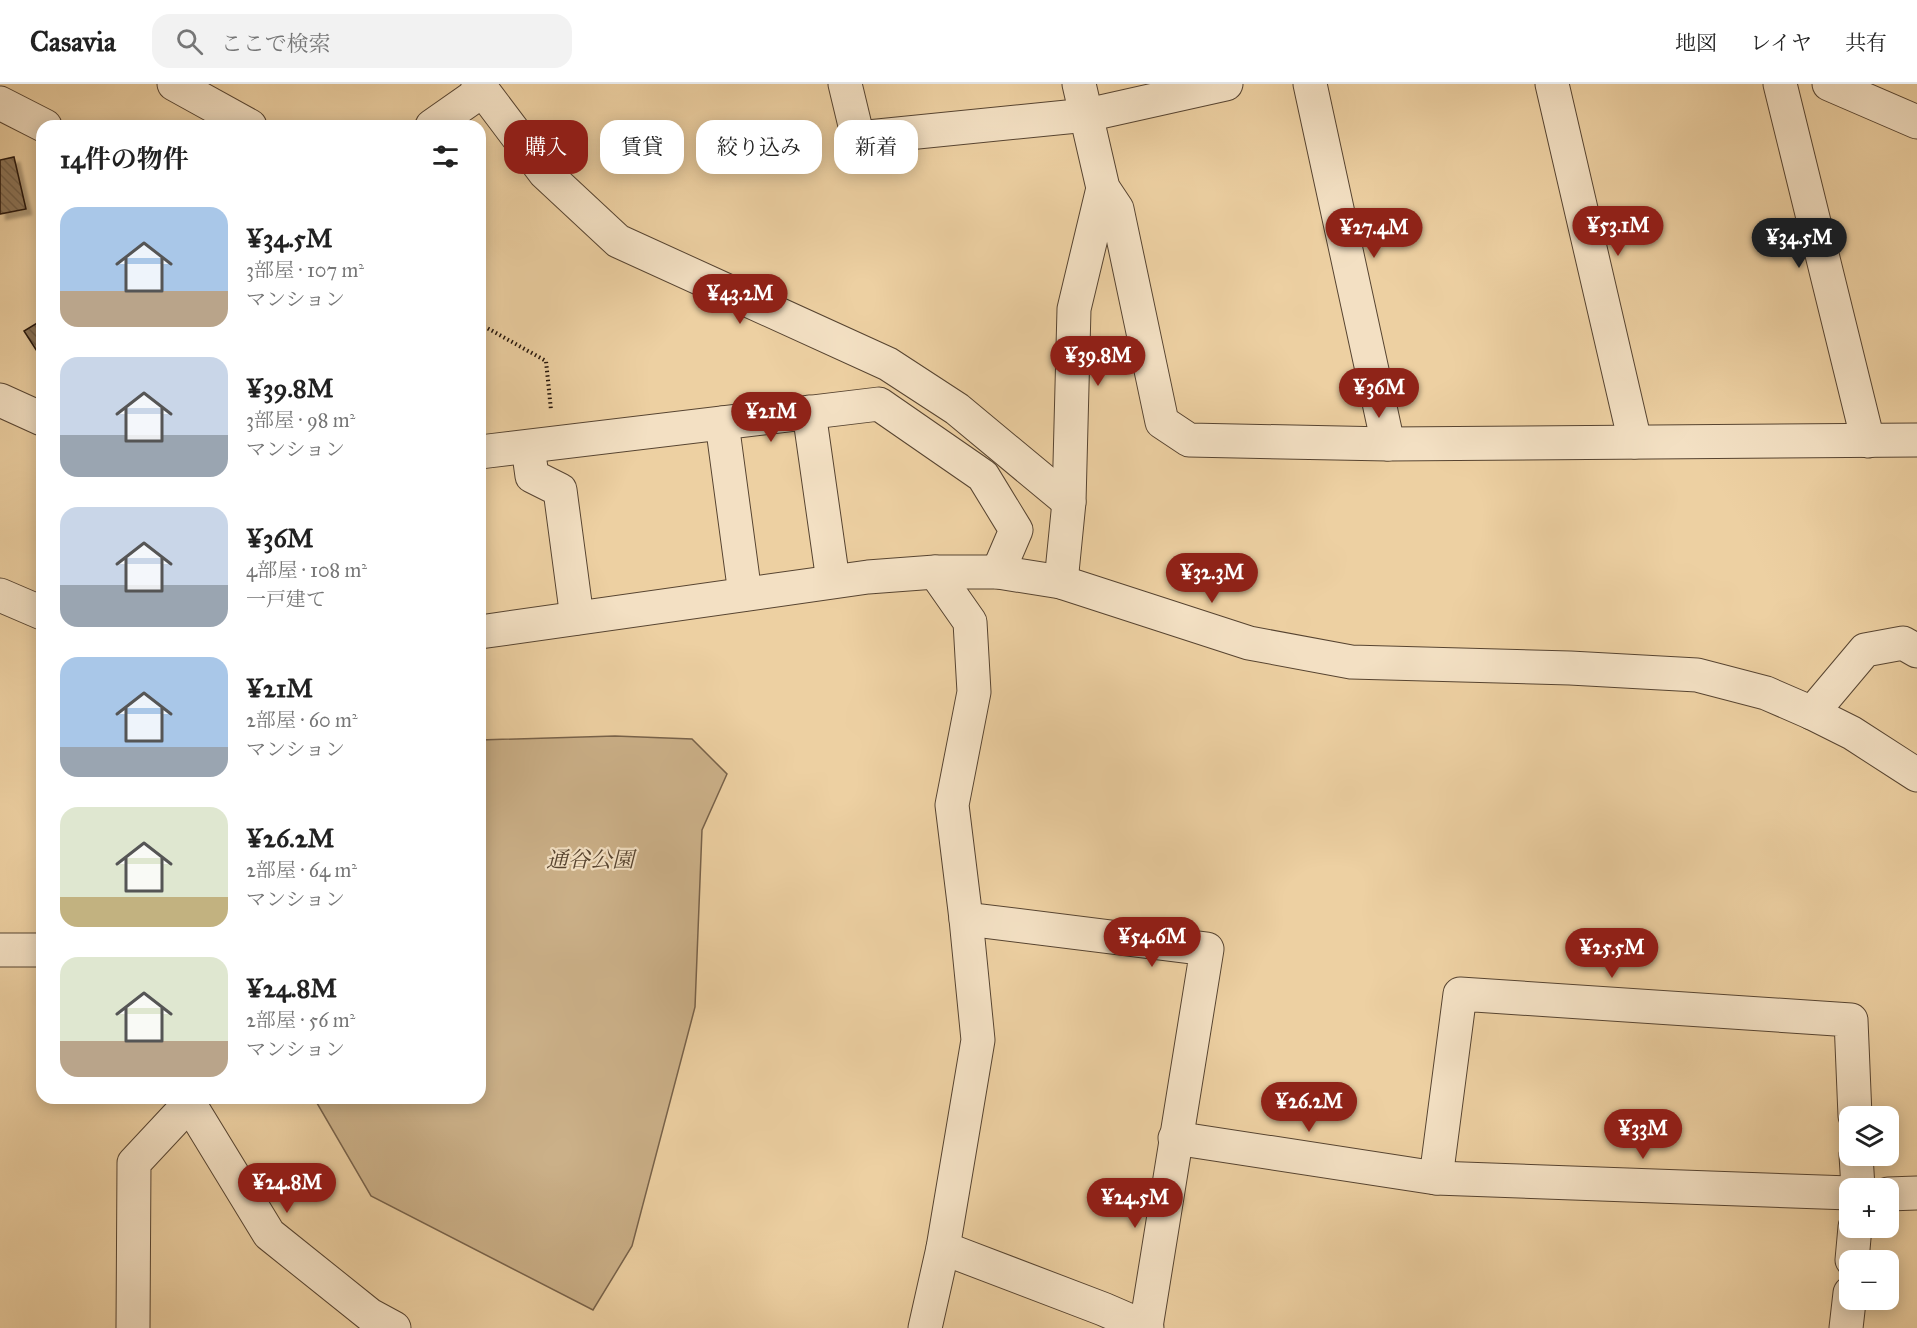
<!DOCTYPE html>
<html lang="ja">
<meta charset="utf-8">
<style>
:root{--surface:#fff;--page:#f2f2f2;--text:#222;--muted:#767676;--line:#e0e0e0;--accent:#8f2418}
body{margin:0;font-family:"IM FELL Great Primer","Noto Serif JP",serif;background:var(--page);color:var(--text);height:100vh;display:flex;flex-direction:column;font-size:22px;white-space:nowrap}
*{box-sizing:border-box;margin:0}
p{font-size:20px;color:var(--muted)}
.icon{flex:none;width:33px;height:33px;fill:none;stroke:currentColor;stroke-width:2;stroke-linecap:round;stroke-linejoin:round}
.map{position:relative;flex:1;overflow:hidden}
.sheet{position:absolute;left:36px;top:36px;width:450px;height:984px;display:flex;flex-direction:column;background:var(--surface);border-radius:18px;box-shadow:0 3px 15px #0003}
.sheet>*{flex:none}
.top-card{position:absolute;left:504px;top:36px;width:570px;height:54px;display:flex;gap:12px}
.tools{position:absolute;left:1839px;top:1022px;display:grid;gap:12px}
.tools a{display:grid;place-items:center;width:60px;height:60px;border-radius:12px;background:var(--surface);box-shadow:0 3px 15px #0003;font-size:30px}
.price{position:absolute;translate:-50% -51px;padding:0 14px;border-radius:21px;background:var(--accent);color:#fff;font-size:20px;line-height:39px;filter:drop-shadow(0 2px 3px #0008)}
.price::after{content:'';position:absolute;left:50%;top:36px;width:18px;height:14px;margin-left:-9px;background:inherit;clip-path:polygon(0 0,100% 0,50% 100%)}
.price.current{background:#222;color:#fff}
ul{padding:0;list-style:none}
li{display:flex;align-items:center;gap:18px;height:150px;padding:0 24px}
li span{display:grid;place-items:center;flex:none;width:168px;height:120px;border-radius:18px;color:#555}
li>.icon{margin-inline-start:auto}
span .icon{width:72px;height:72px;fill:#fffc;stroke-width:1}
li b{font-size:26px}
h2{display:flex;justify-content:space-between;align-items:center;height:72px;padding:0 24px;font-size:26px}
.pill{padding:0 21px;border-radius:18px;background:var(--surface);box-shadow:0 3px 15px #0003;font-size:21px;line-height:54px}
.pill.current{background:var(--accent);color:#fff}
header{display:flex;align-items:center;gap:36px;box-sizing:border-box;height:84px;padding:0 30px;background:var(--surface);border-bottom:2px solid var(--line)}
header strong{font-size:28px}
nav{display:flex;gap:33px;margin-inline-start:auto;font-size:21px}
.search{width:420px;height:54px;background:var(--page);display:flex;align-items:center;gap:15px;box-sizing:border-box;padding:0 21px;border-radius:18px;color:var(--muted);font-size:22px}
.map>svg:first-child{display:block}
</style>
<header>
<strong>Casavia</strong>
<div class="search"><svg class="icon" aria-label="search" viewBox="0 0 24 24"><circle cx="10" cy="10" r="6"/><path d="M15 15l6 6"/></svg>ここで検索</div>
<nav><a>地図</a><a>レイヤ</a><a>共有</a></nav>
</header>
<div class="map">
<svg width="1917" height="1244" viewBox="0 0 1917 1244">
<defs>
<pattern id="building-back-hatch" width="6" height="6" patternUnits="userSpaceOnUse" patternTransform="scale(1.5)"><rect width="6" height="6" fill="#8d765a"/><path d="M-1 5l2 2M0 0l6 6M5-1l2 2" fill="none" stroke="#736049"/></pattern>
<filter id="shadow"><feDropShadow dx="5.5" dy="5.5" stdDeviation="1.5" flood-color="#0004"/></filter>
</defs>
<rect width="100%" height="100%" fill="#edd0a2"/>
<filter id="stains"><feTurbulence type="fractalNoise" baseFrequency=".00333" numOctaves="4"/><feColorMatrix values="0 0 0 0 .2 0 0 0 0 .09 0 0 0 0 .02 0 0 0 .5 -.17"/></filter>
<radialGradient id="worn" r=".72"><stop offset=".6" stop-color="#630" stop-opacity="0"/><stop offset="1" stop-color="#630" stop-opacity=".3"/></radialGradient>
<path fill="#cbb088" stroke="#78624a" stroke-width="1.5" d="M615 652 692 655 727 690 702 746 695 923 632 1162 593 1226 371 1112 314 1014H480V656Z"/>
<g fill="url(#building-back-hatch)" stroke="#25150b" stroke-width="1.5" filter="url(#shadow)">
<path d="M14 73 26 125 0 130V76Z"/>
<path d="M42 236V275L24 247Z"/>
</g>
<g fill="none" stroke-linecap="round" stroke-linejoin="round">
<g stroke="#574431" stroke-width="35">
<g id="minor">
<path d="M174 0 250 42"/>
<path d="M478 0 545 89 618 157 888 280 957 325 1069 418"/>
<path d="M845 0 858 54 1087 31 1226 0"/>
<path d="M1079 0 1103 104 1117 125 1162 338 1189 356 1388 360 1917 356"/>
<path d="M1310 0 1388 360"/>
<path d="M1552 0 1635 358"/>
<path d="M1780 0 1868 357"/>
<path d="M1829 0 1917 38"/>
<path d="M0 19 45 42"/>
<path d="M432 42 482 7"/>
<path d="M0 316 42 335"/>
<path d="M809 328 833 497"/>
<path d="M722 339 745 510"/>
<path d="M528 363 532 392 560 406 577 534"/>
<path d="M480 368 879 320 983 392 1016 446 998 488"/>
<path d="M1061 498 1069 418 1074 225 1103 104"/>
<path d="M0 511 42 529"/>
<path d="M480 548 868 493 935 488H998L1061 498 1249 559 1351 578 1570 584 1697 591 1766 609 1812 629 1852 649 1917 691"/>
<path d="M1812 629 1865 566 1903 559 1917 567"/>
<path d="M966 835 1207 865 1146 1243"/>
<path d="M0 866H42"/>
<path d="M186 1014 269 1150 370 1231 394 1244"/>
<path d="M1175 1054 1436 1094 1850 1109"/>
<path d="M1856 1071 1858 1104"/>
<path d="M1436 1094 1460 910 1851 936 1855 1032"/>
<path d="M1888 1110 1917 1109"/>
<path d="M943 1164 1103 1225 1147 1244"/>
<path d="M1852 1176 1855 1143"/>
<path d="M133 1244 134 1079 190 1019"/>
<path d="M925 1244 943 1164 978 956 966 835 952 721 974 608 970 538 935 488"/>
<path d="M1846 1244 1850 1209"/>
</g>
</g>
<path stroke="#25150b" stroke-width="4" stroke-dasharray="1.5 3" stroke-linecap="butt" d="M480 240 546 277 551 326"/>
<use href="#minor" stroke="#f3e0c3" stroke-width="33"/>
</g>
<g text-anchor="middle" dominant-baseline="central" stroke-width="4.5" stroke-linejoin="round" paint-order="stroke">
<g font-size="22" font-style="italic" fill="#574430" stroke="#f3e0c3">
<text x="590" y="775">通谷公園</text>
</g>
</g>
<rect width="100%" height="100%" filter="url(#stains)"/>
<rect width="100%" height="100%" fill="url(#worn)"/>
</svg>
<div class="tools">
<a><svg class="icon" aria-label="layers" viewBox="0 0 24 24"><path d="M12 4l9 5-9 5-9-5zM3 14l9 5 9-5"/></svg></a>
<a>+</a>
<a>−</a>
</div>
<b class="price" style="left:1618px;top:173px">¥53.1M</b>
<b class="price" style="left:1374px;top:175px">¥27.4M</b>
<b class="price current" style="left:1799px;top:185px">¥34.5M</b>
<b class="price" style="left:740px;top:241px">¥43.2M</b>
<b class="price" style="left:1098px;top:303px">¥39.8M</b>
<b class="price" style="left:1379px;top:335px">¥36M</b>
<b class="price" style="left:771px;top:359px">¥21M</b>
<b class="price" style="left:1212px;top:520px">¥32.3M</b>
<b class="price" style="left:1152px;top:884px">¥54.6M</b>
<b class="price" style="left:1612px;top:895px">¥25.5M</b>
<b class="price" style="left:1309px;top:1049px">¥26.2M</b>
<b class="price" style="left:1643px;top:1076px">¥33M</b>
<b class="price" style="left:287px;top:1130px">¥24.8M</b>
<b class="price" style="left:1135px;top:1145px">¥24.5M</b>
<div class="top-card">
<a class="pill current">購入</a>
<a class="pill">賃貸</a>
<a class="pill">絞り込み</a>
<a class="pill">新着</a>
</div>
<section class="sheet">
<h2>14件の物件<svg class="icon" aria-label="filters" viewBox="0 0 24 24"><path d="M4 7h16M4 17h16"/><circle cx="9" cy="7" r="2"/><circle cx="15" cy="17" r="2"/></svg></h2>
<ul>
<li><span style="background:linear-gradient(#a9c7e8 70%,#b9a48a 0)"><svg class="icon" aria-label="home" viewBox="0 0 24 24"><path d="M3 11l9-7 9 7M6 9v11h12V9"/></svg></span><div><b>¥34.5M</b><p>3部屋 · 107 m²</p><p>マンション</p></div></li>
<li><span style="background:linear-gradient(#c9d6e8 65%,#9aa5b1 0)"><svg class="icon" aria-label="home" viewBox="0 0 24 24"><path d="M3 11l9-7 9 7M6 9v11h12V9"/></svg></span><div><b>¥39.8M</b><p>3部屋 · 98 m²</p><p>マンション</p></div></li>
<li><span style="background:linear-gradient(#c9d6e8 65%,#9aa5b1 0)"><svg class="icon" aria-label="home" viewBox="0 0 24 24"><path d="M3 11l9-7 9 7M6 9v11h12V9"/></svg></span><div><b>¥36M</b><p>4部屋 · 108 m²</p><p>一戸建て</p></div></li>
<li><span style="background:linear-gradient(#a9c7e8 75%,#9aa5b1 0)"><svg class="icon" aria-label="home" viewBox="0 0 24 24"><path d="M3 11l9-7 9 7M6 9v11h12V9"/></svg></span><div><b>¥21M</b><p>2部屋 · 60 m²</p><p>マンション</p></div></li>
<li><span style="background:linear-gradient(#dfe7d0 75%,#c2b280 0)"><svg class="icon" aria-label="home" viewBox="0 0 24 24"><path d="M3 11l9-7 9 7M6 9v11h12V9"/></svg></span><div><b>¥26.2M</b><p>2部屋 · 64 m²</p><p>マンション</p></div></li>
<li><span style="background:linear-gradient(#dfe7d0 70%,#b9a48a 0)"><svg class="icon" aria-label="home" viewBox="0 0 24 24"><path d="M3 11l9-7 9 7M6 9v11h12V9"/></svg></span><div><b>¥24.8M</b><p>2部屋 · 56 m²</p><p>マンション</p></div></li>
</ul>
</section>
</div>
